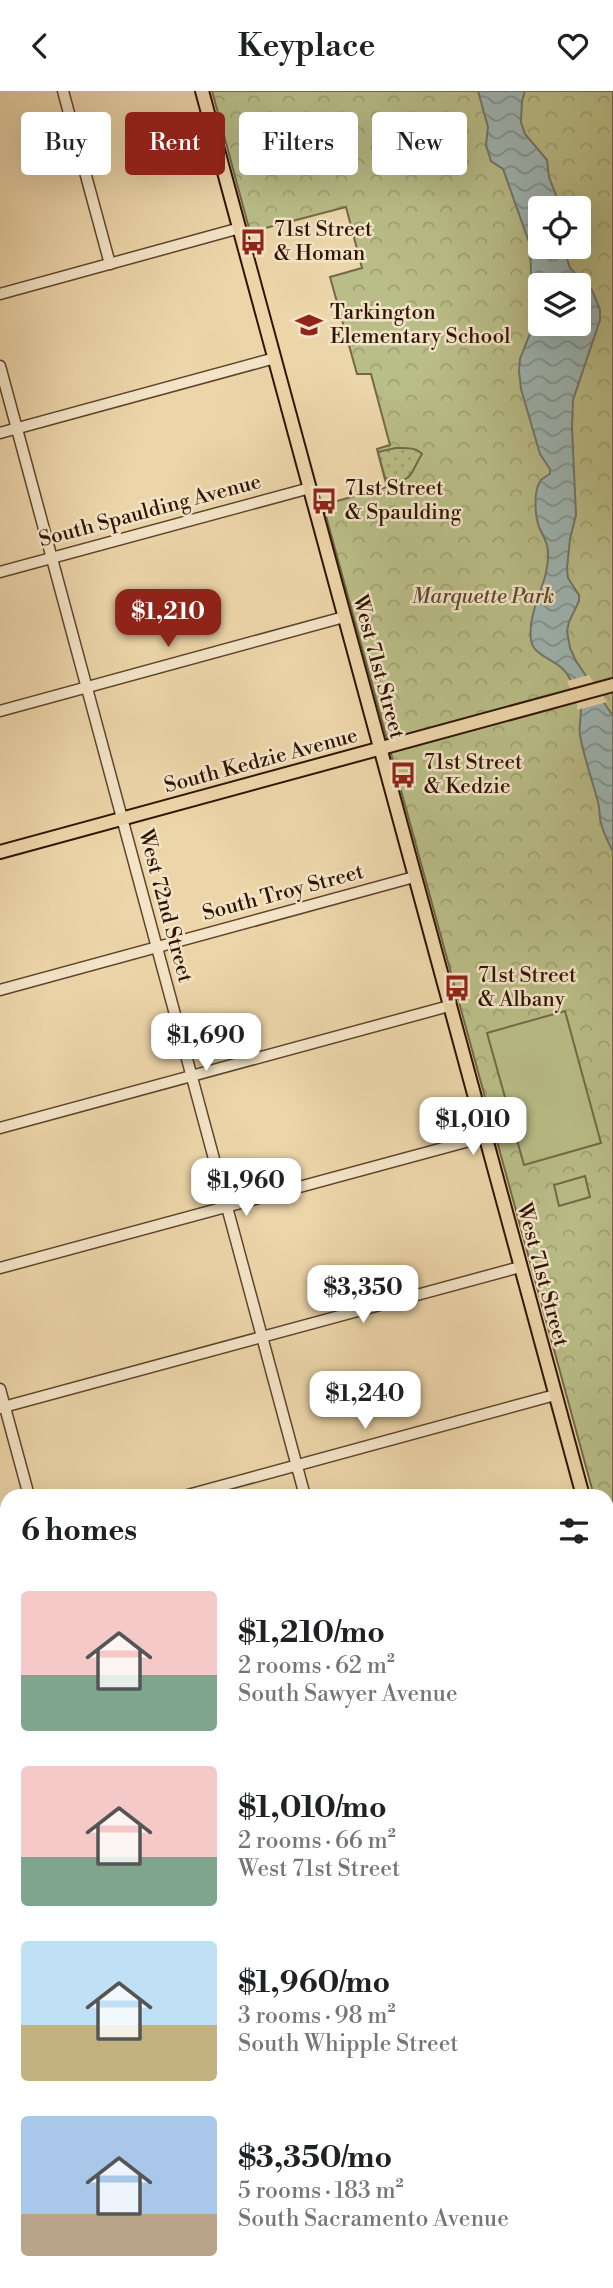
<!DOCTYPE html>
<meta charset="utf-8">
<style>
:root{--surface:#fff;--page:#f2f2f2;--text:#202124;--muted:#757577;--accent:#8f2418}
body{margin:0;font-family:"Libre Bodoni",serif;background:var(--page);color:var(--text);height:100vh;display:flex;flex-direction:column;font-size:26px;white-space:nowrap}
*{box-sizing:border-box;margin:0}
p{font-size:23px;color:var(--muted)}
.icon{flex:none;width:38px;height:38px;fill:none;stroke:currentColor;stroke-width:2;stroke-linecap:round;stroke-linejoin:round}
.map{position:relative;flex:1;overflow:hidden}
.side{position:absolute;left:0px;top:1398px;width:614px;height:800px;display:flex;flex-direction:column;background:var(--surface);border-radius:21px 21px 0 0;box-shadow:0 7px 28px #0002}
.side>*{flex:none}
.top-card{position:absolute;left:21px;top:21px;width:572px;height:63px;display:flex;gap:14px}
.buttons{position:absolute;left:528px;top:105px;display:grid;gap:14px}
.buttons a{display:grid;place-items:center;width:63px;height:63px;border-radius:7px;background:var(--surface);box-shadow:0 7px 28px #0002;font-size:35px}
.price{position:absolute;translate:-50% -60px;padding:0 16px;border-radius:14px;background:#fff;color:#222;font-size:23px;line-height:46px;filter:drop-shadow(0 2px 4px #0008)}
.price::after{content:'';position:absolute;left:50%;top:42px;width:21px;height:16px;margin-left:-10px;background:inherit;clip-path:polygon(0 0,100% 0,50% 100%)}
.price.current{background:var(--accent);color:#fff}
ul{padding:0;list-style:none}
li{display:flex;align-items:center;gap:21px;height:175px;padding:0 21px}
li span{display:grid;place-items:center;flex:none;width:196px;height:140px;border-radius:7px;color:#555}
li>.icon{margin-inline-start:auto}
span .icon{width:84px;height:84px;fill:#fffc;stroke-width:1}
li b{font-size:30px}
h2{display:flex;justify-content:space-between;align-items:center;height:84px;padding:0 21px;font-size:30px}
.tag{padding:0 24px;border-radius:7px;background:var(--surface);box-shadow:0 7px 28px #0002;font-size:24px;line-height:63px}
.tag.current{background:var(--accent);color:#fff}
header{display:flex;justify-content:space-between;align-items:center;height:91px;padding:0 21px;background:var(--surface);font-size:32px;font-weight:600}
.map>svg:first-child{display:block}
</style>
<header><svg class="icon" aria-label="back" viewBox="0 0 24 24"><path d="M15 5l-7 7 7 7"/></svg>Keyplace<svg class="icon" aria-label="heart" viewBox="0 0 24 24"><path d="M12 20l-8-8c-3-5 5-10 8-4 3-6 11-1 8 4z"/></svg></header>
<div class="map">
<svg width="613" height="2197" viewBox="0 0 613 2197">
<defs>
<pattern id="park-crowns" width="20" height="18" patternUnits="userSpaceOnUse" patternTransform="scale(1.75)"><rect width="20" height="18" fill="#b9bd87"/><path d="M2 6a3 3 0 1 1 6 0M12 15a3 3 0 1 1 6 0" fill="none" stroke="#9fa273"/></pattern>
<pattern id="garden-dots" width="8" height="8" patternUnits="userSpaceOnUse" patternTransform="scale(1.75)"><rect width="8" height="8" fill="#b9bd87"/><path d="M2 2h.1M6 6h.1" fill="none" stroke="#9fa273" stroke-width="1.8" stroke-linecap="round"/></pattern>
<pattern id="water-waves" width="16" height="10" patternUnits="userSpaceOnUse" patternTransform="scale(1.75)"><rect width="16" height="10" fill="#9db6b3"/><path d="M0 5q4-4 8 0t8 0" fill="none" stroke="#80938f"/></pattern>
</defs>
<rect width="100%" height="100%" fill="#ecd5a9"/>
<filter id="stains"><feTurbulence type="fractalNoise" baseFrequency=".00286" numOctaves="4"/><feColorMatrix values="0 0 0 0 .2 0 0 0 0 .09 0 0 0 0 .02 0 0 0 .5 -.17"/></filter>
<radialGradient id="worn" r=".72"><stop offset=".6" stop-color="#630" stop-opacity="0"/><stop offset="1" stop-color="#630" stop-opacity=".3"/></radialGradient>
<path fill="url(#park-crowns)" stroke="#746946" stroke-width="2" fill-rule="evenodd" d="M212 0H613V1475L607 1454V1405H594L323 414 387 396 377 358 390 354 371 283H357L330 186 362 177 346 116 250 141ZM541 117H579V156H541ZM541 194H579V233H541Z"/>
<path fill="url(#garden-dots)" stroke="#746946" stroke-width="2" d="M396 357C405 357 416 356 422 363 409 383 414 394 385 387L378 361Z"/>
<g fill="#b9bd87" stroke="#746946" stroke-width="2">
<path d="M565 920 601 1052 524 1074 487 942Z"/>
<path d="M585 1085 590 1106 559 1115 554 1094Z"/>
</g>
<path fill="url(#water-waves)" stroke="#71766d" stroke-width="2" fill-rule="evenodd" d="M478 0H525L522 10 521 31 525 43 547 69 549 86 556 104 555 117H541V156H563L570 177 592 199 600 219V229L573 309 572 336 576 424 570 448 567 477 568 487 579 504V510L569 531 567 540 570 557 576 570 613 625V761C609 752 603 742 601 732 599 725 600 718 598 711 592 688 584 667 580 644 578 634 583 623 580 612 578 604 574 595 570 588 560 567 533 567 531 549 527 518 550 491 548 461 548 451 543 445 539 436 535 425 533 399 541 389 543 387 547 385 550 383V378L540 363 521 298 519 280 520 268 533 235 530 154 503 78 491 70 486 54 488 36ZM541 194H579V233H541Z"/>
<path fill="#ecd5a9" d="M589 584 607 611 577 619V614L567 590Z"/>
<g fill="none" stroke-linecap="round" stroke-linejoin="round">
<g stroke="#5f452d" stroke-width="13">
<g id="minor">
<path d="M63 0 110 173"/>
<path d="M0 203 240 137"/>
<path d="M0 275 305 1405"/>
<path d="M0 342 275 267"/>
<path d="M0 481 310 397"/>
<path d="M0 620 344 526"/>
<path d="M0 899 414 786"/>
<path d="M0 1037 449 915"/>
<path d="M0 1177 484 1046"/>
<path d="M0 1298 29 1405"/>
<path d="M0 1317 520 1176"/>
<path d="M184 1405 555 1304"/>
<path d="M0 1455 7 1454"/>
<path d="M607 1568 613 1567"/>
<path d="M0 1594 7 1593"/>
<path d="M607 1709 613 1707"/>
<path d="M0 1734 7 1732"/>
<path d="M607 1848 613 1846"/>
<path d="M0 1873 7 1871"/>
<path d="M607 1987 613 1986"/>
<path d="M0 2012 7 2010"/>
<path d="M607 2127 613 2125"/>
<path d="M0 2152 7 2150"/>
<path d="M243 2191 245 2197"/>
<path d="M519 2191 521 2197"/>
<path d="M346 2197 369 2191"/>
</g>
</g>
<g stroke="#301504" stroke-width="16">
<g id="major">
<path d="M202 0 583 1405"/>
<path d="M0 761 613 594"/>
<path d="M607 1496 613 1517"/>
</g>
</g>
<use href="#minor" stroke="#f3e4c7" stroke-width="10"/>
<use href="#major" stroke="#ecd5a9" stroke-width="12"/>
</g>
<defs>
<g id="bus-bare" transform="scale(2.1)"><path d="M-5-6H5V4H4V6H2V4H-2V6H-4V4H-5ZM-3.5-4V0h7V-4ZM-3.5 1.2v1.5H-2V1.2ZM2 1.2v1.5H3.5V1.2Z" fill="#8f2418" stroke="#f3e4c7" stroke-width="2.5" paint-order="stroke"/></g>
<g id="school-bare" transform="scale(2.1)"><path d="M0-5L7-2L0 1L-7-2ZM-4 1L0 2.5L4 1V4Q0 6-4 4Z" fill="#8f2418" stroke="#f3e4c7" stroke-width="2.5" paint-order="stroke"/></g>
</defs>
<g fill-rule="evenodd">
<use href="#bus-bare" x="253" y="151"/>
<use href="#school-bare" x="309" y="234"/>
<use href="#bus-bare" x="324" y="410"/>
<use href="#bus-bare" x="403" y="684"/>
<use href="#bus-bare" x="457" y="897"/>
</g>
<g text-anchor="middle" dominant-baseline="central" stroke-width="5" stroke-linejoin="round" paint-order="stroke">
<g font-size="21" fill="#301504" stroke="#f3e4c7" text-anchor="start">
<text x="274" y="139">71st Street<tspan x="274" dy="24">&amp; Homan</tspan></text>
<text x="330" y="222">Tarkington<tspan x="330" dy="24">Elementary School</tspan></text>
<text x="345" y="398">71st Street<tspan x="345" dy="24">&amp; Spaulding</tspan></text>
<text x="424" y="672">71st Street<tspan x="424" dy="24">&amp; Kedzie</tspan></text>
<text x="478" y="885">71st Street<tspan x="478" dy="24">&amp; Albany</tspan></text>
</g>
<g font-size="21" fill="#301504" stroke="#f3e4c7">
<text transform="translate(150 420) rotate(-15)">South Spaulding Avenue</text>
<text transform="translate(378 576) rotate(75)">West 71st Street</text>
<text transform="translate(261 670) rotate(-15)">South Kedzie Avenue</text>
<text transform="translate(283 802) rotate(-15)">South Troy Street</text>
<text transform="translate(165 815) rotate(75)">West 72nd Street</text>
<text transform="translate(542 1184) rotate(75)">West 71st Street</text>
</g>
<g font-size="21" font-style="italic" fill="#59472b" stroke="#f3e4c7">
<text x="483" y="506">Marquette Park</text>
</g>
</g>
<rect width="100%" height="100%" filter="url(#stains)"/>
<rect width="100%" height="100%" fill="url(#worn)"/>
</svg>
<div class="buttons">
<a><svg class="icon" aria-label="locate" viewBox="0 0 24 24"><circle cx="12" cy="12" r="6"/><path d="M12 2v4M12 18v4M2 12h4M18 12h4"/></svg></a>
<a><svg class="icon" aria-label="layers" viewBox="0 0 24 24"><path d="M12 4l9 5-9 5-9-5zM3 14l9 5 9-5"/></svg></a>
</div>
<b class="price current" style="left:168px;top:558px">$1,210</b>
<b class="price" style="left:206px;top:982px">$1,690</b>
<b class="price" style="left:473px;top:1066px">$1,010</b>
<b class="price" style="left:246px;top:1127px">$1,960</b>
<b class="price" style="left:363px;top:1234px">$3,350</b>
<b class="price" style="left:365px;top:1340px">$1,240</b>
<div class="top-card">
<a class="tag">Buy</a>
<a class="tag current">Rent</a>
<a class="tag">Filters</a>
<a class="tag">New</a>
</div>
<section class="side">
<h2>6 homes<svg class="icon" aria-label="filters" viewBox="0 0 24 24"><path d="M4 7h16M4 17h16"/><circle cx="9" cy="7" r="2"/><circle cx="15" cy="17" r="2"/></svg></h2>
<ul>
<li><span style="background:linear-gradient(#f6c9c9 60%,#7fa58c 0)"><svg class="icon" aria-label="home" viewBox="0 0 24 24"><path d="M3 11l9-7 9 7M6 9v11h12V9"/></svg></span><div><b>$1,210/mo</b><p>2 rooms · 62 m²</p><p>South Sawyer Avenue</p></div></li>
<li><span style="background:linear-gradient(#f6c9c9 65%,#7fa58c 0)"><svg class="icon" aria-label="home" viewBox="0 0 24 24"><path d="M3 11l9-7 9 7M6 9v11h12V9"/></svg></span><div><b>$1,010/mo</b><p>2 rooms · 66 m²</p><p>West 71st Street</p></div></li>
<li><span style="background:linear-gradient(#bfe0f5 60%,#c2b280 0)"><svg class="icon" aria-label="home" viewBox="0 0 24 24"><path d="M3 11l9-7 9 7M6 9v11h12V9"/></svg></span><div><b>$1,960/mo</b><p>3 rooms · 98 m²</p><p>South Whipple Street</p></div></li>
<li><span style="background:linear-gradient(#a9c7e8 70%,#b9a48a 0)"><svg class="icon" aria-label="home" viewBox="0 0 24 24"><path d="M3 11l9-7 9 7M6 9v11h12V9"/></svg></span><div><b>$3,350/mo</b><p>5 rooms · 183 m²</p><p>South Sacramento Avenue</p></div></li>
</ul>
</section>
</div>
